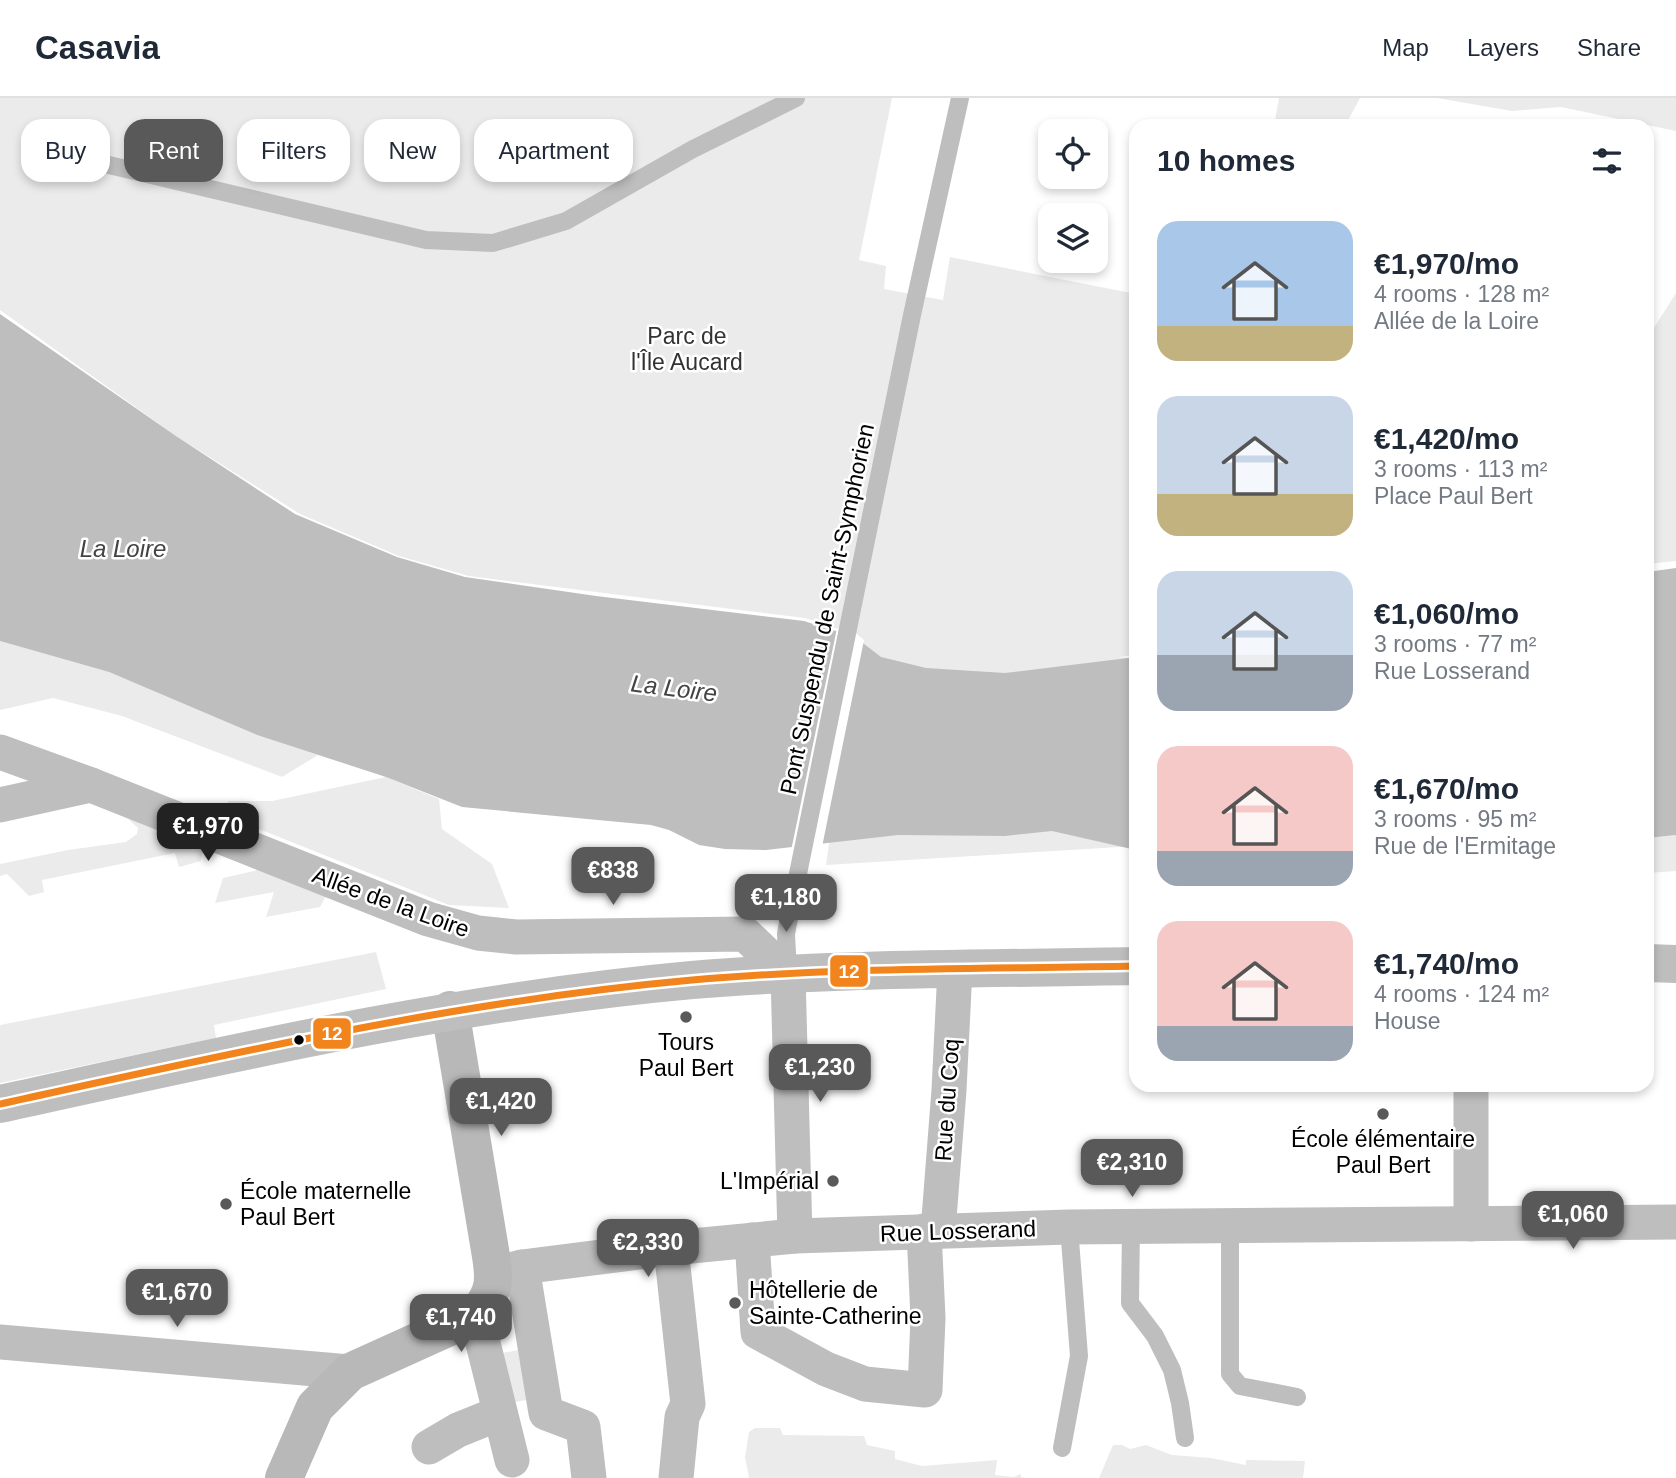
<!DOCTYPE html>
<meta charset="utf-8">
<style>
:root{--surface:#fff;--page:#f2f2f3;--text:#1f2937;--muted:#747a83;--line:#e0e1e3;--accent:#595959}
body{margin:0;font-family:Arial,sans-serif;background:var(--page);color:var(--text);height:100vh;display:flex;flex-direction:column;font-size:26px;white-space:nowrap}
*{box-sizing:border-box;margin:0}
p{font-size:23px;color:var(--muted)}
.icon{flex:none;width:38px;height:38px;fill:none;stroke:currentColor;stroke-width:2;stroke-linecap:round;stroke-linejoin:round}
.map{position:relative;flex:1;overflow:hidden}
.details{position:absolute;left:1129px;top:21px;width:525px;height:973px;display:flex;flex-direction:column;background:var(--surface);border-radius:21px;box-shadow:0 4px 10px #0003}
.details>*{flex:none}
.top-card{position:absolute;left:21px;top:21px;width:665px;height:63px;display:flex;gap:14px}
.fabs{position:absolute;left:1038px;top:21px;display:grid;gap:14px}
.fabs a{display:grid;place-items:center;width:70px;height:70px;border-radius:14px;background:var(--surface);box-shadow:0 4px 10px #0003;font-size:35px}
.price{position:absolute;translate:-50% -60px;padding:0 16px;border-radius:14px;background:var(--accent);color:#fff;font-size:23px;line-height:46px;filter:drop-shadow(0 2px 4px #0008)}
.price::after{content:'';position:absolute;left:50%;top:42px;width:21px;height:16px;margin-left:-10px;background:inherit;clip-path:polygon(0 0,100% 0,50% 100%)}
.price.on{background:#222;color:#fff}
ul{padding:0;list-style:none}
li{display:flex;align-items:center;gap:21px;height:175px;padding:0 28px}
li span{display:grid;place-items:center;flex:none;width:196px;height:140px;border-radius:21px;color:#555}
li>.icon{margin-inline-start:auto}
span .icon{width:84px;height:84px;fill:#fffc;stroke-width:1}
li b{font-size:30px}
h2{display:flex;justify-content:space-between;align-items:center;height:84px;padding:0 28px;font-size:30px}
.chip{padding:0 24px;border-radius:21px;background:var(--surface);box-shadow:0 4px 10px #0003;font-size:24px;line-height:63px}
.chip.on{background:var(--accent);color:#fff}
header{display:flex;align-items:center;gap:42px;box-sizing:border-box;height:98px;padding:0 35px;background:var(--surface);border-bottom:2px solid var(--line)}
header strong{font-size:33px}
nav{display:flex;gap:38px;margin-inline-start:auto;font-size:24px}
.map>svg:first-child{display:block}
</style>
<header>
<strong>Casavia</strong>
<nav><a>Map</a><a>Layers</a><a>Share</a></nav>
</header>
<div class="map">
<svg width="1676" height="1380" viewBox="0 0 1676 1380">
<rect width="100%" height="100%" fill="#fff"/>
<g fill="#ebebeb">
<path d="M0 0H892L859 162 886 168 884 191 943 202 950 159 1136 196V557L1119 559 1136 561V748L826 767 858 538 805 520 469 478 399 458 300 416 176 338 0 212Z"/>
<path d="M1279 0H1360L1345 28H1274Z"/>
<path d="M1437 0H1676V33L1561 9 1512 13Z"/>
<path d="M1676 195V463L1647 466V241Z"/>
<path d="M0 543 109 574 257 637 318 657 282 679 122 618 53 600 0 612Z"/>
<path d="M386 679 439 701 442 731 492 766 509 810 449 807 224 717 228 703H272Z"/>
<path d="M124 717 203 750 201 763 179 769 175 755 42 782 44 794 29 798 7 776 0 778V766L68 752 126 744 137 736 138 730Z"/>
<path d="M1676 737V773L1647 775V740Z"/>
<path d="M262 771 327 796 320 809 266 819 274 794 215 805 223 780Z"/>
<path d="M376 854 386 891 214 927 216 940 0 985V927Z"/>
<path d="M529 1250 538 1300 504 1306 492 1257Z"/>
<path d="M755 1330H780L783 1337 864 1338 867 1347 895 1353V1361L922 1368 997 1362 995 1377 1013 1379 1021 1376V1379L1026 1380H749L745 1359 749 1334Z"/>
<path d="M1113 1347H1122L1130 1351 1146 1347 1172 1357 1211 1360 1246 1367V1362L1305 1363 1303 1380H1099Z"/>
</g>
<g fill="#bebebe">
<path d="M0 216 176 338 295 416 397 459 465 479 596 498 804 523 855 539 881 559 926 570 1005 575 1136 559V752L1052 733 1005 738 898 737 766 752 725 751 699 747 669 732 651 727 462 709 386 679 257 637 109 574 0 543Z"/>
<path d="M1676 470V737L1647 740V474Z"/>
</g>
<path fill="#fff" d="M837 530 857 536 864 542 822 749 791 753Z"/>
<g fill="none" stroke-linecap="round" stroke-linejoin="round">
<g stroke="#bebebe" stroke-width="18">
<path d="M37 50 426 142 493 145 566 123 693 51 796 0"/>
<path d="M788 874 786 836 790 815 912 217 960 0"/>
<path d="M1230 1128V1276L1240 1288 1297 1299"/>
<path d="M1131 1129 1130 1205 1155 1238 1172 1272 1180 1305 1185 1340"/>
<path d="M1062 1350 1079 1258 1069 1129"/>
</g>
<g stroke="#bebebe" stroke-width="35">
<path d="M0 654 91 687 428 821 478 835 516 839 745 836 788 877 795 1138"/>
<path d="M0 707 91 687"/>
<path d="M1471 987V1126"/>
<path d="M938 1133 949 992 955 871"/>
<path d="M752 1142 758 1234 826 1271 865 1286 925 1292 928 1220 924 1133"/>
<path d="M671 1150 688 1306 682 1319 676 1380"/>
<path d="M522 1169 546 1315 583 1329 589 1380"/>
<path d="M494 1176 522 1169 671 1150 795 1138 1069 1129 1676 1124"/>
<path d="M476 1217 512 1362"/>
<path d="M0 1244 350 1274"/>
<path d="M429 1349 458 1332 500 1315"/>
</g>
<path stroke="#b8b8b8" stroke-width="38" d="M284 1380 315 1309 350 1274 476 1217C496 1194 495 1181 490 1152L450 912"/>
<g stroke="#bebebe" stroke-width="38">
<path d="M1647 865 1676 866"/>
<path d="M0 1006C229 956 458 903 692 882 839 870 988 871 1136 868"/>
</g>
<g stroke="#fff" stroke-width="12">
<path id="bus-1" d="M0 1006C229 956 458 903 692 882 839 869 988 871 1136 868"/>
</g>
<use href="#bus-1" stroke="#f1841d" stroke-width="7"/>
</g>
<g fill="#595959" stroke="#fff" stroke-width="2.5">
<circle cx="686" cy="919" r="7"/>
<circle cx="1383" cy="1016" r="7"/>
<circle cx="833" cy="1083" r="7"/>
<circle cx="226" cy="1106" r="7"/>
<circle cx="735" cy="1205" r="7"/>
</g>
<circle fill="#000" stroke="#fff" stroke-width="2.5" cx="299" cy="942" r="6"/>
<g text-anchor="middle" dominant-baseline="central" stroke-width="5" stroke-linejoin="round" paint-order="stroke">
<g font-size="23" fill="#323232" stroke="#fff">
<text x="687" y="238">Parc de<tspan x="687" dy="26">l'Île Aucard</tspan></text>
</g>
<g font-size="23" fill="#000" stroke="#fff">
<text transform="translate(827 511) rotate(-78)">Pont Suspendu de Saint-Symphorien</text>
<text transform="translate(391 804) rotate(20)">Allée de la Loire</text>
<text transform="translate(947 1002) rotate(-86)">Rue du Coq</text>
<text transform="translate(958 1133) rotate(-2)">Rue Losserand</text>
</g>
<g font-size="23" fill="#000" stroke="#fff">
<text x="686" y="944">Tours<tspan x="686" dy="26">Paul Bert</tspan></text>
<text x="1383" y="1041">École élémentaire<tspan x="1383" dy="26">Paul Bert</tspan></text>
<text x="819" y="1083" text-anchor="end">L'Impérial</text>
<text x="240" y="1093" text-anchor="start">École maternelle<tspan x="240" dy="26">Paul Bert</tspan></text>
<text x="749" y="1192" text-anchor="start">Hôtellerie de<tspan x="749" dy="26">Sainte-Catherine</tspan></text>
</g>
<g font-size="24" font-style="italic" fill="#434343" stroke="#fff">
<text x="123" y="450">La Loire</text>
<text transform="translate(674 590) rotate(7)">La Loire</text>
</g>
</g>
<g stroke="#fff" stroke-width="2.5">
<rect x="829" y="856" width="40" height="34" rx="7" fill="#f1841d"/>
<rect x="312" y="919" width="40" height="33" rx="7" fill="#f1841d"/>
</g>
<g font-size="19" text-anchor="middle" font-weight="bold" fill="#fff">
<text x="849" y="880">12</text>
<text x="332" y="942">12</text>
</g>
</svg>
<div class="fabs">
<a><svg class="icon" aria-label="locate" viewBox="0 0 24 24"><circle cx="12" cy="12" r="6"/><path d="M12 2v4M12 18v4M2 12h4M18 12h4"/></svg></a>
<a><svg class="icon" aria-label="layers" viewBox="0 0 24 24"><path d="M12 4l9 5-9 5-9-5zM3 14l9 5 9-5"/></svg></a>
</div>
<b class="price on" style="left:208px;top:765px">€1,970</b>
<b class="price" style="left:613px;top:809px">€838</b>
<b class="price" style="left:786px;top:836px">€1,180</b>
<b class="price" style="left:820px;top:1006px">€1,230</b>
<b class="price" style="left:501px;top:1040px">€1,420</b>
<b class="price" style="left:1132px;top:1101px">€2,310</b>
<b class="price" style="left:1573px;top:1153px">€1,060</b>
<b class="price" style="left:648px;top:1181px">€2,330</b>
<b class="price" style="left:177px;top:1231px">€1,670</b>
<b class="price" style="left:461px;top:1256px">€1,740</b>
<div class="top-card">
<a class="chip">Buy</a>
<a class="chip on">Rent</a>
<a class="chip">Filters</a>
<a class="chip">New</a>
<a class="chip">Apartment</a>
</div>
<section class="details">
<h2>10 homes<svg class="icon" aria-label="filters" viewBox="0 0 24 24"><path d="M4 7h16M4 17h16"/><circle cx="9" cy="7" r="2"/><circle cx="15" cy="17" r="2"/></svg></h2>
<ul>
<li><span style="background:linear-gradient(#a9c7e8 75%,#c2b280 0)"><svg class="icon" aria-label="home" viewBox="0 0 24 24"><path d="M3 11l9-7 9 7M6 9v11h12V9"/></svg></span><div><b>€1,970/mo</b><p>4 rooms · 128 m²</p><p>Allée de la Loire</p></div></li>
<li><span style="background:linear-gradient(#c9d6e8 70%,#c2b280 0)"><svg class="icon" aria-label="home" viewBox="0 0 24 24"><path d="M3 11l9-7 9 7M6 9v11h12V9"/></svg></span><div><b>€1,420/mo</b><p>3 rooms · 113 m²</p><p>Place Paul Bert</p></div></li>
<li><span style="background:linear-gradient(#c9d6e8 60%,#9aa5b1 0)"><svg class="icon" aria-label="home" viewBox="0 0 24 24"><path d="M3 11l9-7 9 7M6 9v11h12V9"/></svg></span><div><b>€1,060/mo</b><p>3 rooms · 77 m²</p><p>Rue Losserand</p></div></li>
<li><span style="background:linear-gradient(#f6c9c9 75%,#9aa5b1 0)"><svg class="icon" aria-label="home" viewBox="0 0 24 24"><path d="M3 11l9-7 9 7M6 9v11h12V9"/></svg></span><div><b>€1,670/mo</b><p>3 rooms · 95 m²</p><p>Rue de l'Ermitage</p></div></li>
<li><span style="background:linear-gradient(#f6c9c9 75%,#9aa5b1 0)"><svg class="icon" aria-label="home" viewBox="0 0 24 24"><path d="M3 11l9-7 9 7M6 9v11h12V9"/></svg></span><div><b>€1,740/mo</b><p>4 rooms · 124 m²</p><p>House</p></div></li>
</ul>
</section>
</div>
